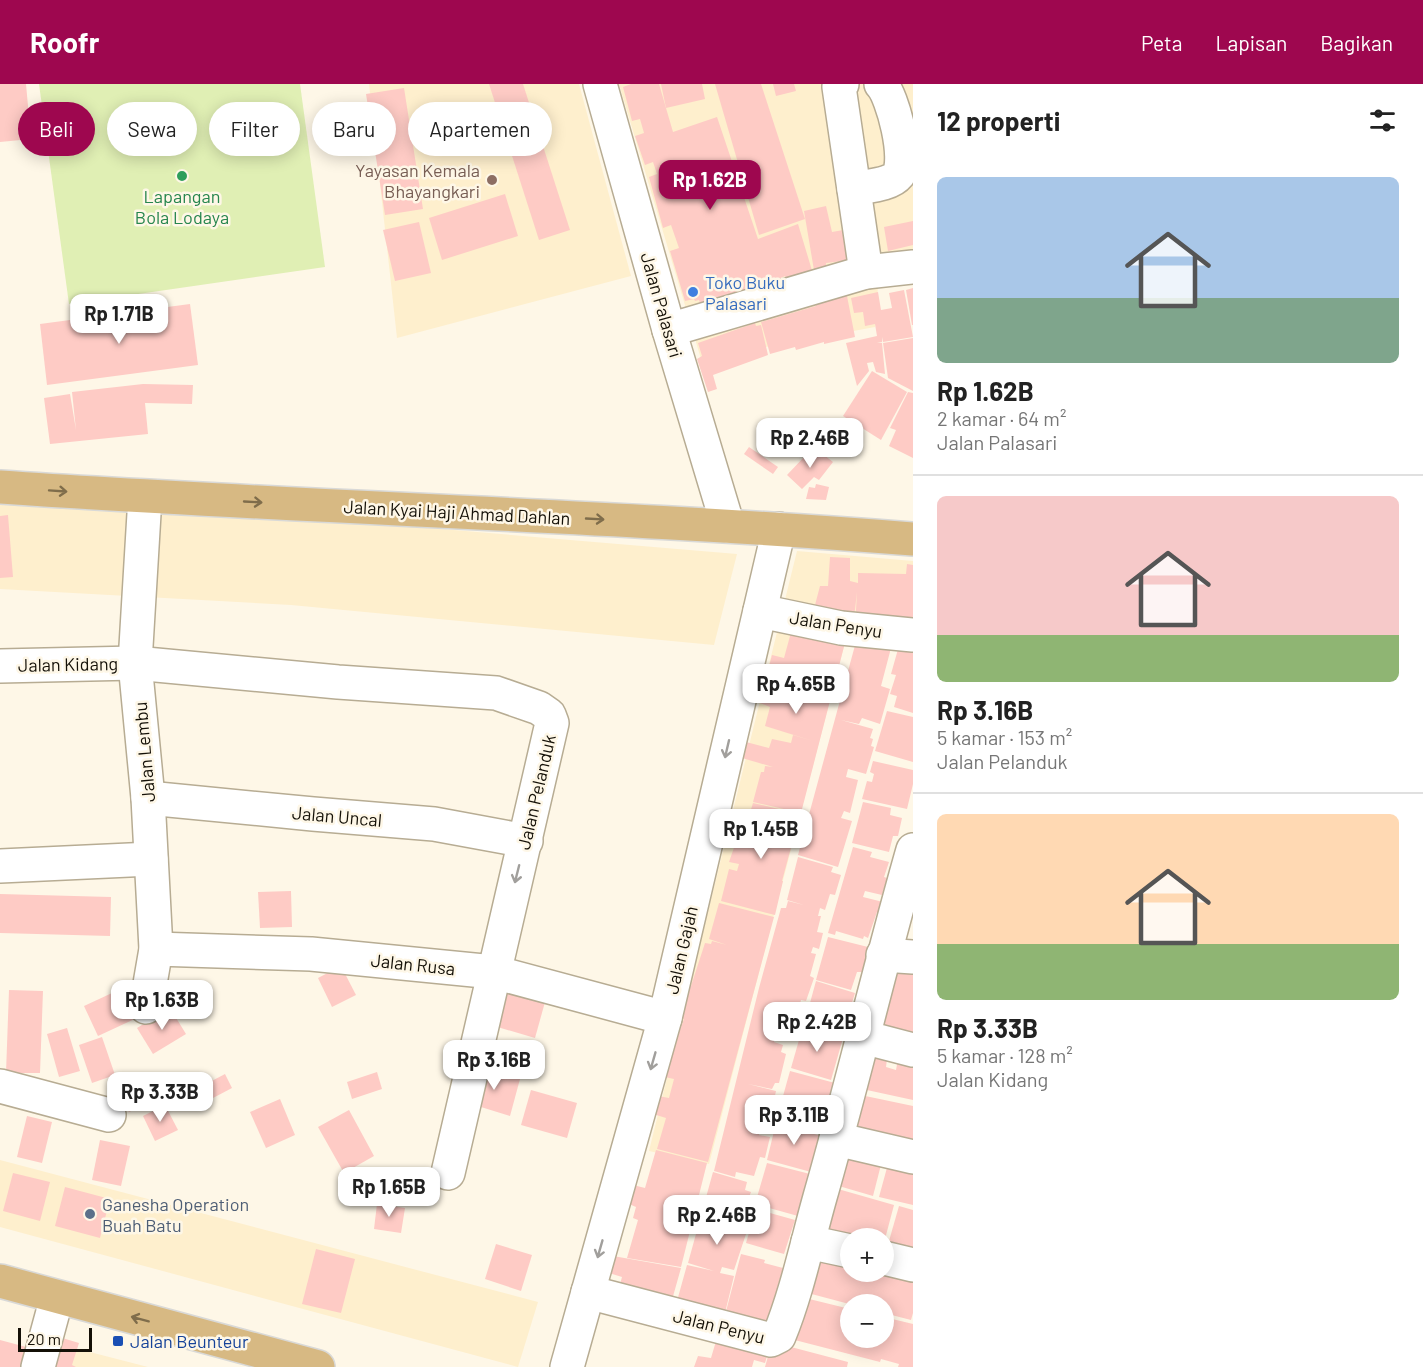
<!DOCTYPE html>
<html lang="id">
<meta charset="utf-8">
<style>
:root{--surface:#fff;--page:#f2f2f2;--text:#222;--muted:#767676;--line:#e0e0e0;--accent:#9e074f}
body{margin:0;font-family:Barlow,sans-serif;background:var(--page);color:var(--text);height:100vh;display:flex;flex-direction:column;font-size:22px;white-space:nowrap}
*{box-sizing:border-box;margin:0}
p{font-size:20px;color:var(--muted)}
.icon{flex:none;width:33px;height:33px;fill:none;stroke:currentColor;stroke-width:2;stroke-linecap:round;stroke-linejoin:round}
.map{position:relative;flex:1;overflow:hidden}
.sheet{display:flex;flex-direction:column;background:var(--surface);width:510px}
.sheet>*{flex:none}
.banner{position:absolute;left:18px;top:18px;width:570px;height:54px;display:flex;gap:12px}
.buttons{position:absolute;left:840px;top:1144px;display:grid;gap:12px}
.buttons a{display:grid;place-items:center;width:54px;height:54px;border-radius:50%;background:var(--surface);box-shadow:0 3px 15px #0003;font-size:30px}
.scale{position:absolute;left:18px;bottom:15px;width:74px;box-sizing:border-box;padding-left:6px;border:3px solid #141007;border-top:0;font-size:16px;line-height:21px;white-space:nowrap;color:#141007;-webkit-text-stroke:4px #fef7e7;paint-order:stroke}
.price{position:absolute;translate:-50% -51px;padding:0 14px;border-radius:12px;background:#fff;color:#222;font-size:20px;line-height:39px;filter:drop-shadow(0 2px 3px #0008)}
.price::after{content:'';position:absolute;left:50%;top:36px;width:18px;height:14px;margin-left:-9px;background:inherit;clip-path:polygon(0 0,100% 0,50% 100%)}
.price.on{background:var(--accent);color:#fff}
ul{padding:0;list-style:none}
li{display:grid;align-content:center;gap:12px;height:318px;padding:0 24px}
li+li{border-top:2px solid var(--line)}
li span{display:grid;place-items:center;height:186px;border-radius:9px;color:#555}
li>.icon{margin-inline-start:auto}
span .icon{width:108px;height:108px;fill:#fffc;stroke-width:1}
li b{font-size:26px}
h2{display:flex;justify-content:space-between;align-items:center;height:72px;padding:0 24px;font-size:26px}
.tag{padding:0 21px;border-radius:27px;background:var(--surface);box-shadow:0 3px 15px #0003;font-size:21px;line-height:54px}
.tag.on{background:var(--accent);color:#fff}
header{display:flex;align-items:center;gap:36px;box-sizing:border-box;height:84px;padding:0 30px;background:var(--accent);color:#fff}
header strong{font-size:28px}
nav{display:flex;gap:33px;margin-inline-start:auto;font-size:21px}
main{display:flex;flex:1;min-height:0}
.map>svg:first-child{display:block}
</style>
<header>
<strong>Roofr</strong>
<nav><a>Peta</a><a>Lapisan</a><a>Bagikan</a></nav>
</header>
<main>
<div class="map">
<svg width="913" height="1283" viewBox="0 0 913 1283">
<rect width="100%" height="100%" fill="#fef7e7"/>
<g fill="#feefcd">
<path d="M369 0H579L631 192 397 254Z"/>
<path d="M619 0H913V194L878 202 875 243 701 275Z"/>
<path d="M121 418 737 470 714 561 291 521 0 505V420Z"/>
<path d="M797 467 913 477V555L847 551 709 1080 649 1067Z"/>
<path d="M0 1076 538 1218 518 1283 0 1143Z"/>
<path d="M51 1258 148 1283H44Z"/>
</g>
<path fill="#e0efb4" d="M39 0H300L325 183 69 220Z"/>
<g fill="#fecbc5">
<path d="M0 0H26L31 55 0 58Z"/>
<path d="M489 0H523L570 146 539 156Z"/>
<path d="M631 0H659L673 48 717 33 758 155 798 140 814 193 788 202 785 192 779 195 782 204 703 230 699 216 695 217 694 215 685 217 670 167 679 164 671 141 663 144 649 93 657 90 653 78 645 81 635 52 644 49 640 35 632 37 623 3Z"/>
<path d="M661 0H702L705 15 666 24Z"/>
<path d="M715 0H761L805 135 759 151Z"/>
<path d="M773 0H794L796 7 776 12Z"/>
<path d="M404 4 423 125 385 131 366 10Z"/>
<path d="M505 110 518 152 442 176 429 134Z"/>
<path d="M826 122 832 148 849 145 851 176 826 179 827 191 815 192 804 127Z"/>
<path d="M913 137V161L888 167 884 143Z"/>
<path d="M419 138 431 189 395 197 383 146Z"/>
<path d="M913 204V241H912L906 206Z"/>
<path d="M904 206 913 253 883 258 882 253V258L877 259H882L885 290 876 288 873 278 867 279 869 287 857 302 846 259 877 252 875 240 865 242 863 228 854 229 851 214 878 208 881 226 892 224 889 209Z"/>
<path d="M847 212 855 253 824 260V258L796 266 795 263 770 270 761 238 816 222V219Z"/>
<path d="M190 220 198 281 47 301 40 240Z"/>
<path d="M755 239 756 242 761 241 768 271 713 291 717 305 708 308 697 275 702 272 698 259Z"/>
<path d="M913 254V307L888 294 883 259Z"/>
<path d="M872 287 907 308 881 356 843 332Z"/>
<path d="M143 300 193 301 192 320 145 319 148 350 50 360 44 314 70 310 76 346 72 308Z"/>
<path d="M908 308 913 309V374L889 362 896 346 890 344Z"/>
<path d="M749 363 778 383 773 390 744 370Z"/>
<path d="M815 364 833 378 819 396 814 393 802 405 787 391 805 372 807 374Z"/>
<path d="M816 400 829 403 826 416 806 415 809 403 815 404Z"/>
<path d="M8 431 13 493 0 494V432Z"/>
<path d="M830 473 850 474V497L858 499V489L906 490 907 480 913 481V550L855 543 857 508 853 543 808 534 809 520 815 521 820 502H828Z"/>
<path d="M793 541 847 551 801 729 753 718 761 688H764L765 682 773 683 742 674 746 658 769 664 772 655 791 659 793 651 813 657 765 642 770 623 760 619 763 607 811 618 760 603 764 589 767 590 772 571 784 574Z"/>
<path d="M902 551 913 553V629L894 623 897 612 890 610 896 591 891 590Z"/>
<path d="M857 554 891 564 881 602 890 605 880 640 862 634 859 640 841 636 873 645 870 654 873 655 871 662 874 663 866 690 848 685 846 693 858 696 850 729 844 727 841 734 852 737 838 783 798 771Z"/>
<path d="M887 627 913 633V678L875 667Z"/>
<path d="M873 677 913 686V700L907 725 862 715 867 697 872 698 874 690 870 688Z"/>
<path d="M863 718 891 724 890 731 902 734 898 752H893L889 768 852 759Z"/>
<path d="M753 719 800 730 782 797H783L775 831 721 817 729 785 737 787 739 780 729 778 738 752 752 756 754 748 745 745Z"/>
<path d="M853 763 872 768 870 773 889 778 884 793 887 794 882 811 865 807 863 813 883 818 880 828H877L868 854 864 852 863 855 836 847 835 851 828 849Z"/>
<path d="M798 773 833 783 831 788 841 791 835 811 830 810 825 826 820 824 818 832H821L817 848 823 849 819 865 813 863 811 869 816 870 810 892 814 894 806 917 801 916 796 935 801 937 795 955 776 952 774 958 783 961 781 968 786 970 779 999H775L772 1005 748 1000 776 1007 768 1043H761L759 1051 770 1053 765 1074 760 1073 754 1092 736 1088 735 1093 714 1087 759 904 781 824H786L788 817 804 821 787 816Z"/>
<path d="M291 807 292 843 260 844 258 808Z"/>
<path d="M0 810 111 813 110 852 0 849Z"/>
<path d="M719 819 774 833 708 1078 657 1065 666 1034 653 1030 658 1012 669 1014 674 995 660 992 672 941 681 943 684 935 673 932 686 901 691 902 705 859 711 860 712 857 727 861 709 855Z"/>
<path d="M828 853 872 864 869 879 865 878 862 888H857L851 906 816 896Z"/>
<path d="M341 882 356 911 332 923 318 894Z"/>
<path d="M890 882 913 887V952L874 942Z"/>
<path d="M816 897 855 909 844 945 830 942 829 948 804 941Z"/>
<path d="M125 903 139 933 98 952 84 922Z"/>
<path d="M9 906 43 907 40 989H6Z"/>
<path d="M505 906 545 918 535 954 494 942Z"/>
<path d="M170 924 186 950 153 970 137 944Z"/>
<path d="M803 942 843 954 831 996 791 984Z"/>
<path d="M67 944 80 987 59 993 47 950Z"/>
<path d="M102 953 115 991 92 999 79 961Z"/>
<path d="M863 962 887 975 886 983 896 986 898 975 913 978V1016L853 1003Z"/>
<path d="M479 983 520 995 510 1032 468 1019Z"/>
<path d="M790 987 835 999 822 1043 778 1030Z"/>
<path d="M377 988 382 1005 352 1015 347 998Z"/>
<path d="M225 990 232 1004 213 1014 206 1000Z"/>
<path d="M133 991 147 1020 129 1028 116 1000Z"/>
<path d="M531 1006 577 1019 567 1054 521 1041Z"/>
<path d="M851 1009 913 1022V1065L841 1050Z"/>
<path d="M280 1015 295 1051 266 1064 250 1028Z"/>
<path d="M165 1021 178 1046 155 1057 143 1032Z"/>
<path d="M349 1026 374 1072 344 1089 318 1043Z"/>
<path d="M27 1032 52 1038 42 1079 17 1073Z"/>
<path d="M777 1035 815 1046 814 1050 821 1052 811 1088 767 1076Z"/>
<path d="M100 1056 130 1062 121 1102 92 1096Z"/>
<path d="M840 1058 884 1069 873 1112 832 1100Z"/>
<path d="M656 1066 707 1079 681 1183 627 1174 638 1136 633 1134 636 1123 629 1120 633 1101 645 1104Z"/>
<path d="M891 1069 913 1074V1121L879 1113Z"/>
<path d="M767 1079 810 1090 798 1132 755 1120Z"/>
<path d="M713 1088 747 1098 745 1106 751 1108 748 1116 753 1117 748 1134 751 1135 734 1186 722 1183 720 1189 734 1192 723 1237 677 1217 687 1181 714 1187 688 1179Z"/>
<path d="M13 1089 50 1098 40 1137 3 1127Z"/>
<path d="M824 1101 894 1121 885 1155H850L820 1147Z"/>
<path d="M65 1103 110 1115 100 1154 55 1142Z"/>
<path d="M377 1120 405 1124 401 1149 374 1145Z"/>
<path d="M899 1122 913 1126V1172L887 1164Z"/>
<path d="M756 1125 795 1136 784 1170 746 1159Z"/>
<path d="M496 1160 532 1171 521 1207 485 1195Z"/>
<path d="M316 1165 355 1175 341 1229 302 1220Z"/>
<path d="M741 1170 765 1176 764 1179 783 1184 765 1247 724 1235Z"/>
<path d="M807 1170 850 1171V1188H884L913 1195V1229L911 1236 884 1229V1221H853L804 1208Z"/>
<path d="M613 1172 681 1184 670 1223 617 1211 622 1193 609 1189Z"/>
<path d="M797 1212 850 1225V1254H884V1233L913 1240V1283H898L899 1280 881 1275 880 1278 787 1254Z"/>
<path d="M719 1247 771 1259 765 1279 754 1276 752 1283H694L698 1272 711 1274Z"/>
<path d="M59 1253 79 1259 72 1281 76 1283H41Z"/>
<path d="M0 1256 30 1264 25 1283H0Z"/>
<path d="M772 1258 848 1278 847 1283H765Z"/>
</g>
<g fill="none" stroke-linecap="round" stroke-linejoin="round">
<g stroke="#b7ac93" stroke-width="36">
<g id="minor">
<path d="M600 0 669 246 728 442"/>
<path d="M842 0 839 3 866 188"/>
<path d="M854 105C866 102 890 101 898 91 909 77 893 12 881 0"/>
<path d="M669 246 866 188 913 183"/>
<path d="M145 413 135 579 148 714 156 865 146 923"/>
<path d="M760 527 841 544 913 551"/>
<path d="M0 582 135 579 338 598 496 609 539 624 549 631 552 639 448 1089"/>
<path d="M148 714 313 730 434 740 526 757"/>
<path d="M0 782 151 775"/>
<path d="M156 865 311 870 494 888 665 934"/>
<path d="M883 871 913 873"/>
<path d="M863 953 913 966"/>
<path d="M0 1002 109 1031"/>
<path d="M836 1055 913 1073"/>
<path d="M808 1158 850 1167"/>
<path d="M884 1174 913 1181"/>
<path d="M588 1208 771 1256 779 1252C797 1208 807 1159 820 1113 853 998 880 881 913 766"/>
<path d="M38 1283 57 1213"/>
<path d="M567 1283 665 934 779 445"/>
</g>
</g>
<g stroke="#d9d9d7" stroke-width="36">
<g id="major">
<path d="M0 403C304 424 609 431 913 455"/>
<path d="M0 1197 318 1283"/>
</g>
</g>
<use href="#minor" stroke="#fff" stroke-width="33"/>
<use href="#major" stroke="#d7b983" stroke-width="33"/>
</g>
<defs><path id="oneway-shaft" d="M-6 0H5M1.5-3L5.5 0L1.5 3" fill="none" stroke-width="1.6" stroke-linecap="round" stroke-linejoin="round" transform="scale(1.5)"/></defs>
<g stroke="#7f6d4b">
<use href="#oneway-shaft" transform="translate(58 407) rotate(4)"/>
<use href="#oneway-shaft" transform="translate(253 418) rotate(3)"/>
<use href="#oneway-shaft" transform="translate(595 435) rotate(3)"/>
<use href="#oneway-shaft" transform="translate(140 1235) rotate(-165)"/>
</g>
<g stroke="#a19f9c">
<use href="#oneway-shaft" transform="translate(727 665) rotate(103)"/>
<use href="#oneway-shaft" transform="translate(517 790) rotate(104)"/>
<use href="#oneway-shaft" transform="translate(653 977) rotate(106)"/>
<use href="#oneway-shaft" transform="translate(600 1165) rotate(106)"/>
</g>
<circle fill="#2e9e5b" stroke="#fef7e7" stroke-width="2" cx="182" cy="92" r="6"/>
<circle fill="#8d6e63" stroke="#fef7e7" stroke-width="2" cx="492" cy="96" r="6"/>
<circle fill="#3f7fe0" stroke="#fef7e7" stroke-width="2" cx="693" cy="208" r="6"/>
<circle fill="#5c6f8a" stroke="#fef7e7" stroke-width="2" cx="90" cy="1130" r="6"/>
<rect fill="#1a4fb4" stroke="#fef7e7" stroke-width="2" x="112" y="1251" width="12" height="12" rx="3"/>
<g text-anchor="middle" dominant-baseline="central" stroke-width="5" stroke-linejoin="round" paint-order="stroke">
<g font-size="18" fill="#785e54" stroke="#fef7e7" text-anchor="end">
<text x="480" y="86">Yayasan Kemala<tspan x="480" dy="21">Bhayangkari</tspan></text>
</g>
<g font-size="18" fill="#27864d" stroke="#fef7e7">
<text x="182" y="112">Lapangan<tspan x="182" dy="21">Bola Lodaya</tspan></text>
</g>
<g font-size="18" fill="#366cbe" stroke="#fef7e7" text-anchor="start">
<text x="705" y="198">Toko Buku<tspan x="705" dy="21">Palasari</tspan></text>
</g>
<g font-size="18" fill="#141007" stroke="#fef7e7">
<text transform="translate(662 221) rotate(74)">Jalan Palasari</text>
<text transform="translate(457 428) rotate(3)">Jalan Kyai Haji Ahmad Dahlan</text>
<text transform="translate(836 540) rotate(9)">Jalan Penyu</text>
<text transform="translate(68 580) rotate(-1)">Jalan Kidang</text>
<text transform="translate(144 668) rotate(-95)">Jalan Lembu</text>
<text transform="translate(536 708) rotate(-77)">Jalan Pelanduk</text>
<text transform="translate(337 732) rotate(5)">Jalan Uncal</text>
<text transform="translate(681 866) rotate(-77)">Jalan Gajah</text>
<text transform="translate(413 880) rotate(6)">Jalan Rusa</text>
<text transform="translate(719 1242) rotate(14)">Jalan Penyu</text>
</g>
<g font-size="18" fill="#4e5e75" stroke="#fef7e7" text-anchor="start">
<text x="102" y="1120">Ganesha Operation<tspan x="102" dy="21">Buah Batu</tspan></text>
</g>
<g font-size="18" fill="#164399" stroke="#fef7e7" text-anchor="start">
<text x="130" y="1257">Jalan Beunteur</text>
</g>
</g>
</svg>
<div class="buttons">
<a>+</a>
<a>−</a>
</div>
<div class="scale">20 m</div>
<b class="price on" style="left:710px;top:127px">Rp 1.62B</b>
<b class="price" style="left:119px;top:261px">Rp 1.71B</b>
<b class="price" style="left:810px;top:385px">Rp 2.46B</b>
<b class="price" style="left:796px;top:631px">Rp 4.65B</b>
<b class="price" style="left:761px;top:776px">Rp 1.45B</b>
<b class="price" style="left:162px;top:947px">Rp 1.63B</b>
<b class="price" style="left:817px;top:969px">Rp 2.42B</b>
<b class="price" style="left:494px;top:1007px">Rp 3.16B</b>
<b class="price" style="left:160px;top:1039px">Rp 3.33B</b>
<b class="price" style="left:794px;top:1062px">Rp 3.11B</b>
<b class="price" style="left:389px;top:1134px">Rp 1.65B</b>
<b class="price" style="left:717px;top:1162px">Rp 2.46B</b>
<div class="banner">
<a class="tag on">Beli</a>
<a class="tag">Sewa</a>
<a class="tag">Filter</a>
<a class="tag">Baru</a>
<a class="tag">Apartemen</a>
</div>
</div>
<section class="sheet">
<h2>12 properti<svg class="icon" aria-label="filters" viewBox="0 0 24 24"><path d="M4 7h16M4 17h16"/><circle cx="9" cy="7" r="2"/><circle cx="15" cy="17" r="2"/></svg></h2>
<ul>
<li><span style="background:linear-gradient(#a9c7e8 65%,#7fa58c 0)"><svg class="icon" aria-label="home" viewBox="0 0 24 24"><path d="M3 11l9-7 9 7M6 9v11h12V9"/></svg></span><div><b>Rp 1.62B</b><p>2 kamar · 64 m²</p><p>Jalan Palasari</p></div></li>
<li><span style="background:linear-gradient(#f6c9c9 75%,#8fb573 0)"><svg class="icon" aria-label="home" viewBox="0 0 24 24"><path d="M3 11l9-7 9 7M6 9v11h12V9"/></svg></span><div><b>Rp 3.16B</b><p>5 kamar · 153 m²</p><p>Jalan Pelanduk</p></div></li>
<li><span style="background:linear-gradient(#ffd9b3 70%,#8fb573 0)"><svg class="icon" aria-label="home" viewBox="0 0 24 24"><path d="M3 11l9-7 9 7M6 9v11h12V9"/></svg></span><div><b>Rp 3.33B</b><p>5 kamar · 128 m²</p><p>Jalan Kidang</p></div></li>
</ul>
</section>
</main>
